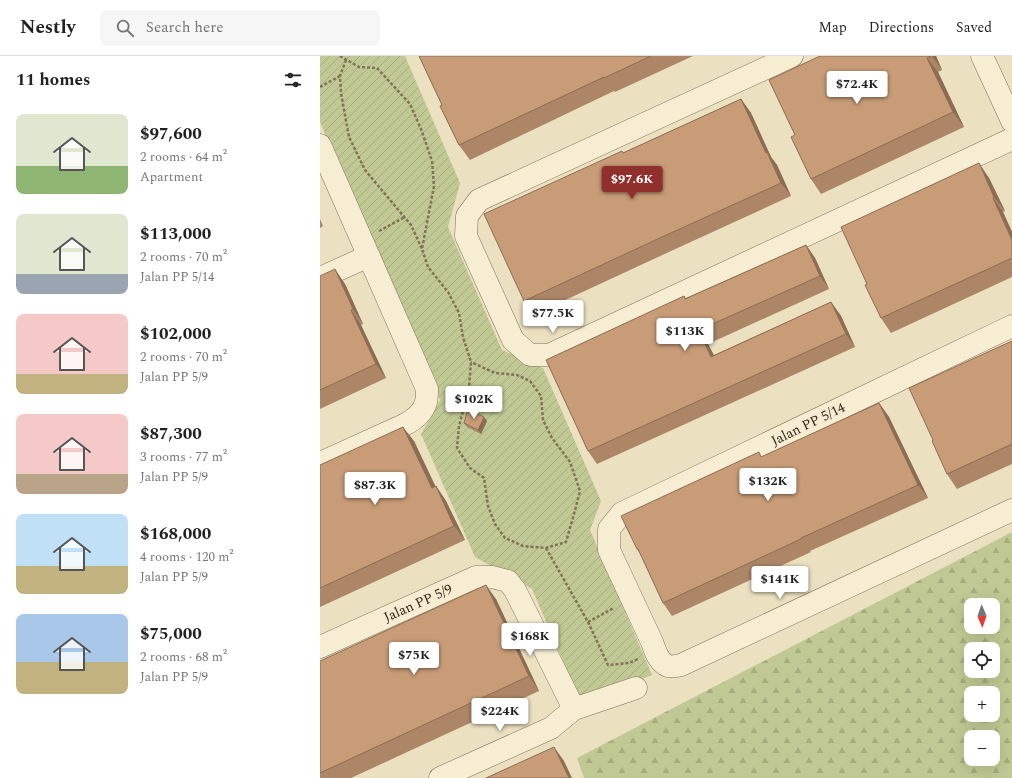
<!DOCTYPE html>
<meta charset="utf-8">
<style>
:root{--surface:#fff;--page:#f6f6f6;--text:#222;--muted:#767676;--line:#e0e0e0;--accent:#902f2b}
body{margin:0;font-family:Spectral,serif;background:var(--page);color:var(--text);height:100vh;display:flex;flex-direction:column;font-size:15px;white-space:nowrap}
*{box-sizing:border-box;margin:0}
p{font-size:13px;color:var(--muted)}
.icon{flex:none;width:22px;height:22px;fill:none;stroke:currentColor;stroke-width:2;stroke-linecap:round;stroke-linejoin:round}
.map{position:relative;flex:1;overflow:hidden}
.side{display:flex;flex-direction:column;background:var(--surface);width:320px}
.side>*{flex:none}
.needle{width:26px;rotate:178deg}
.controls{position:absolute;left:644px;top:542px;display:grid;gap:8px}
.controls a{display:grid;place-items:center;width:36px;height:36px;border-radius:8px;background:var(--surface);box-shadow:0 4px 16px #0002;font-size:20px}
.price{position:absolute;translate:-50% -34px;padding:0 9px;border-radius:4px;background:#fff;color:#222;font-size:13px;line-height:26px;filter:drop-shadow(0 1px 2px #0008)}
.price::after{content:'';position:absolute;left:50%;top:24px;width:12px;height:9px;margin-left:-6px;background:inherit;clip-path:polygon(0 0,100% 0,50% 100%)}
.price.selected{background:var(--accent);color:#fff}
ul{padding:0;list-style:none}
li{display:flex;align-items:center;gap:12px;height:100px;padding:0 16px}
li span{display:grid;place-items:center;flex:none;width:112px;height:80px;border-radius:8px;color:#555}
li>.icon{margin-inline-start:auto}
span .icon{width:48px;height:48px;fill:#fffc;stroke-width:1}
li b{font-size:17px}
h2{display:flex;justify-content:space-between;align-items:center;height:48px;padding:0 16px;font-size:17px}
header{display:flex;align-items:center;gap:24px;box-sizing:border-box;height:56px;padding:0 20px;background:var(--surface);border-bottom:1px solid var(--line)}
header strong{font-size:19px}
nav{display:flex;gap:22px;margin-inline-start:auto;font-size:14px}
.search{width:280px;height:36px;background:var(--page);display:flex;align-items:center;gap:10px;box-sizing:border-box;padding:0 14px;border-radius:8px;color:var(--muted);font-size:15px}
main{display:flex;flex:1;min-height:0}
.map>svg:first-child{display:block}
</style>
<header>
<strong>Nestly</strong>
<div class="search"><svg class="icon" aria-label="search" viewBox="0 0 24 24"><circle cx="10" cy="10" r="6"/><path d="M15 15l6 6"/></svg>Search here</div>
<nav><a>Map</a><a>Directions</a><a>Saved</a></nav>
</header>
<main>
<section class="side">
<h2>11 homes<svg class="icon" aria-label="filters" viewBox="0 0 24 24"><path d="M4 7h16M4 17h16"/><circle cx="9" cy="7" r="2"/><circle cx="15" cy="17" r="2"/></svg></h2>
<ul>
<li><span style="background:linear-gradient(#dfe7d0 65%,#8fb573 0)"><svg class="icon" aria-label="home" viewBox="0 0 24 24"><path d="M3 11l9-7 9 7M6 9v11h12V9"/></svg></span><div><b>$97,600</b><p>2 rooms · 64 m²</p><p>Apartment</p></div></li>
<li><span style="background:linear-gradient(#dfe7d0 75%,#9aa5b1 0)"><svg class="icon" aria-label="home" viewBox="0 0 24 24"><path d="M3 11l9-7 9 7M6 9v11h12V9"/></svg></span><div><b>$113,000</b><p>2 rooms · 70 m²</p><p>Jalan PP 5/14</p></div></li>
<li><span style="background:linear-gradient(#f6c9c9 75%,#c2b280 0)"><svg class="icon" aria-label="home" viewBox="0 0 24 24"><path d="M3 11l9-7 9 7M6 9v11h12V9"/></svg></span><div><b>$102,000</b><p>2 rooms · 70 m²</p><p>Jalan PP 5/9</p></div></li>
<li><span style="background:linear-gradient(#f6c9c9 75%,#b9a48a 0)"><svg class="icon" aria-label="home" viewBox="0 0 24 24"><path d="M3 11l9-7 9 7M6 9v11h12V9"/></svg></span><div><b>$87,300</b><p>3 rooms · 77 m²</p><p>Jalan PP 5/9</p></div></li>
<li><span style="background:linear-gradient(#bfe0f5 65%,#c2b280 0)"><svg class="icon" aria-label="home" viewBox="0 0 24 24"><path d="M3 11l9-7 9 7M6 9v11h12V9"/></svg></span><div><b>$168,000</b><p>4 rooms · 120 m²</p><p>Jalan PP 5/9</p></div></li>
<li><span style="background:linear-gradient(#a9c7e8 60%,#c2b280 0)"><svg class="icon" aria-label="home" viewBox="0 0 24 24"><path d="M3 11l9-7 9 7M6 9v11h12V9"/></svg></span><div><b>$75,000</b><p>2 rooms · 68 m²</p><p>Jalan PP 5/9</p></div></li>
</ul>
</section>
<div class="map">
<svg width="692" height="722" viewBox="0 0 692 722">
<defs>
<pattern id="forest-firs" width="22" height="20" patternUnits="userSpaceOnUse"><rect width="22" height="20" fill="#c0c994"/><path d="M5 1l3.5 6h-7zM16 11l3.5 6h-7z" fill="#a5ad7f"/></pattern>
<pattern id="garden-furrows" width="10" height="10" patternUnits="userSpaceOnUse"><rect width="10" height="10" fill="#c0c994"/><path d="M-1 1l2-2M0 10L10 0M9 11l2-2" fill="none" stroke="#a5ad7f"/></pattern>
</defs>
<rect width="100%" height="100%" fill="#ebe0c0"/>
<path fill="url(#forest-firs)" fill-rule="evenodd" d="M692 476V722H264L257 702ZM651 549H673V571H651ZM651 593H673V615H651ZM651 637H673V659H651ZM651 681H673V703H651Z"/>
<path fill="url(#garden-furrows)" d="M0 0H85L140 127 128 171 182 294 223 312 281 445 270 474 332 619 262 649 212 533 155 501 101 378 120 344 0 66Z"/>
<g fill="none" stroke-linecap="round" stroke-linejoin="round">
<g stroke="#837159" stroke-width="23">
<g id="minor">
<path d="M472 0 159 144 147 160 146 180 193 284 210 299H229L692 83"/>
<path d="M662 0 692 65"/>
<path d="M0 89 107 333C107 337 107 342 106 346 103 357 94 364 84 369L0 407"/>
<path d="M0 222 49 200"/>
<path d="M692 270 302 457 289 473V494L332 586C335 595 339 607 348 610 352 611 357 610 361 609L692 454"/>
<path d="M0 591 156 521H172L188 525 195 534 254 653"/>
<path d="M120 722 231 672 254 653 316 632"/>
</g>
</g>
<g stroke="#837159" stroke-width="2.5" stroke-dasharray="3 2" stroke-linecap="butt">
<path d="M20 0 39 11 57 12 90 48 101 73 112 105 114 130 102 193 108 211 128 236 139 257 143 281 151 306 149 332 139 370 137 392 150 412 164 422 168 450 175 468 185 482 203 490 226 492 246 486 254 458 260 435 250 406 232 382 223 364 221 340 210 325 197 319 175 317 151 306"/>
<path d="M26 4 20 20 21 37 29 81 45 114 91 169 102 193"/>
<path d="M0 31 20 20"/>
<path d="M59 175 85 161"/>
<path d="M226 492 268 566 288 609 309 607 318 603"/>
<path d="M268 566 294 552"/>
</g>
<use href="#minor" stroke="#f7edd2" stroke-width="22"/>
</g>
<g fill="#ac8666">
<path d="M99 0H373L295 36 294 35 150 104 139 89 122 49Z"/>
<path d="M500 0H616L622 14 618 16 644 71 501 138 491 123 475 79Z"/>
<path d="M421 43 431 57 451 101 457 109 471 140 351 195 213 259 204 245 302 95 303 97Z"/>
<path d="M669 122 685 155 683 156 692 176V221L571 277 561 262 547 228Z"/>
<path d="M0 163 3 170 0 172Z"/>
<path d="M486 189 495 202 509 233 388 288 394 299 511 246 521 260 535 291 277 408 268 395 364 240 366 242Z"/>
<path d="M0 220 25 228 43 268 41 269 66 322 0 353Z"/>
<path d="M692 285V408L637 433 627 418 613 384Z"/>
<path d="M559 347 569 361 608 442 490 495 491 496 352 560 343 547 321 499 317 493 442 401Z"/>
<path d="M164 361 167 365 161 378 147 371 144 367Z"/>
<path d="M94 385 115 431 116 430 126 445 145 484 0 551V409Z"/>
<path d="M176 543 219 635 31 722H0V605Z"/>
</g>
<g fill="#8c6d53">
<path d="M612 0H616L622 14Z"/>
<path d="M607 2 618 16 644 71 633 56Z"/>
<path d="M421 43 431 57 451 101 457 109 471 140 461 127 446 97Z"/>
<path d="M659 107 669 122 685 155 674 141Z"/>
<path d="M673 142 683 156 692 176V184Z"/>
<path d="M486 189 495 202 509 233 500 220Z"/>
<path d="M15 213 25 228 43 268 33 253Z"/>
<path d="M511 246 521 260 535 291 526 278Z"/>
<path d="M31 254 41 269 66 322 56 308Z"/>
<path d="M379 274 388 288 401 314 391 301Z"/>
<path d="M559 347 569 361 608 442 598 429Z"/>
<path d="M164 361 167 365 161 378 158 374Z"/>
<path d="M83 371 94 385 123 446 112 432Z"/>
<path d="M116 430 126 445 145 484 134 470Z"/>
<path d="M166 529 176 543 219 635 209 620Z"/>
<path d="M234 691 244 705 252 722H249Z"/>
</g>
<g fill="#c89c77" stroke="#8c6d53">
<path d="M99 0H331L284 22V21L139 89 120 50 122 49Z"/>
<path d="M500 0H611L607 2 633 56 491 123 471 81 475 79 449 24Z"/>
<path d="M421 43 446 97 447 96 461 127 342 181 204 245 164 158 302 95 303 97Z"/>
<path d="M659 107 674 141 673 142 692 184V202L561 262 545 229 547 228 521 171Z"/>
<path d="M486 189 500 220 379 274 391 301 511 246 526 278 268 395 226 304 364 240 365 243Z"/>
<path d="M15 213 33 253 31 254 56 308 0 334V220Z"/>
<path d="M692 285V388L627 418 612 385 613 384 589 332Z"/>
<path d="M559 347 598 429 481 482V483L343 547 318 493H317L301 460 439 396 441 401Z"/>
<path d="M148 353 164 361 158 374 144 367Z"/>
<path d="M83 371 112 432 116 430 134 470 0 532V409Z"/>
<path d="M166 529 209 620 0 717V605Z"/>
<path d="M234 691 249 722H166Z"/>
</g>
<g text-anchor="middle" dominant-baseline="central" stroke-width="3.5" stroke-linejoin="round" paint-order="stroke">
<g font-size="14" fill="#33291c" stroke="#f3eacf">
<text transform="translate(488 368) rotate(-26)">Jalan PP 5/14</text>
<text transform="translate(98 547) rotate(-24)">Jalan PP 5/9</text>
</g>
</g>
</svg>
<div class="controls">
<a><svg class="needle" viewBox="-14 -14 28 28"><path d="M0-13l5 13h-10z" fill="#e53935"/><path d="M0 13l5-13h-10z" fill="#767676"/></svg></a>
<a><svg class="icon" aria-label="locate" viewBox="0 0 24 24"><circle cx="12" cy="12" r="6"/><path d="M12 2v4M12 18v4M2 12h4M18 12h4"/></svg></a>
<a>+</a>
<a>−</a>
</div>
<b class="price" style="left:537px;top:49px">$72.4K</b>
<b class="price selected" style="left:312px;top:144px">$97.6K</b>
<b class="price" style="left:233px;top:278px">$77.5K</b>
<b class="price" style="left:365px;top:296px">$113K</b>
<b class="price" style="left:154px;top:364px">$102K</b>
<b class="price" style="left:448px;top:446px">$132K</b>
<b class="price" style="left:55px;top:450px">$87.3K</b>
<b class="price" style="left:460px;top:544px">$141K</b>
<b class="price" style="left:210px;top:601px">$168K</b>
<b class="price" style="left:94px;top:620px">$75K</b>
<b class="price" style="left:180px;top:676px">$224K</b>
</div>
</main>
